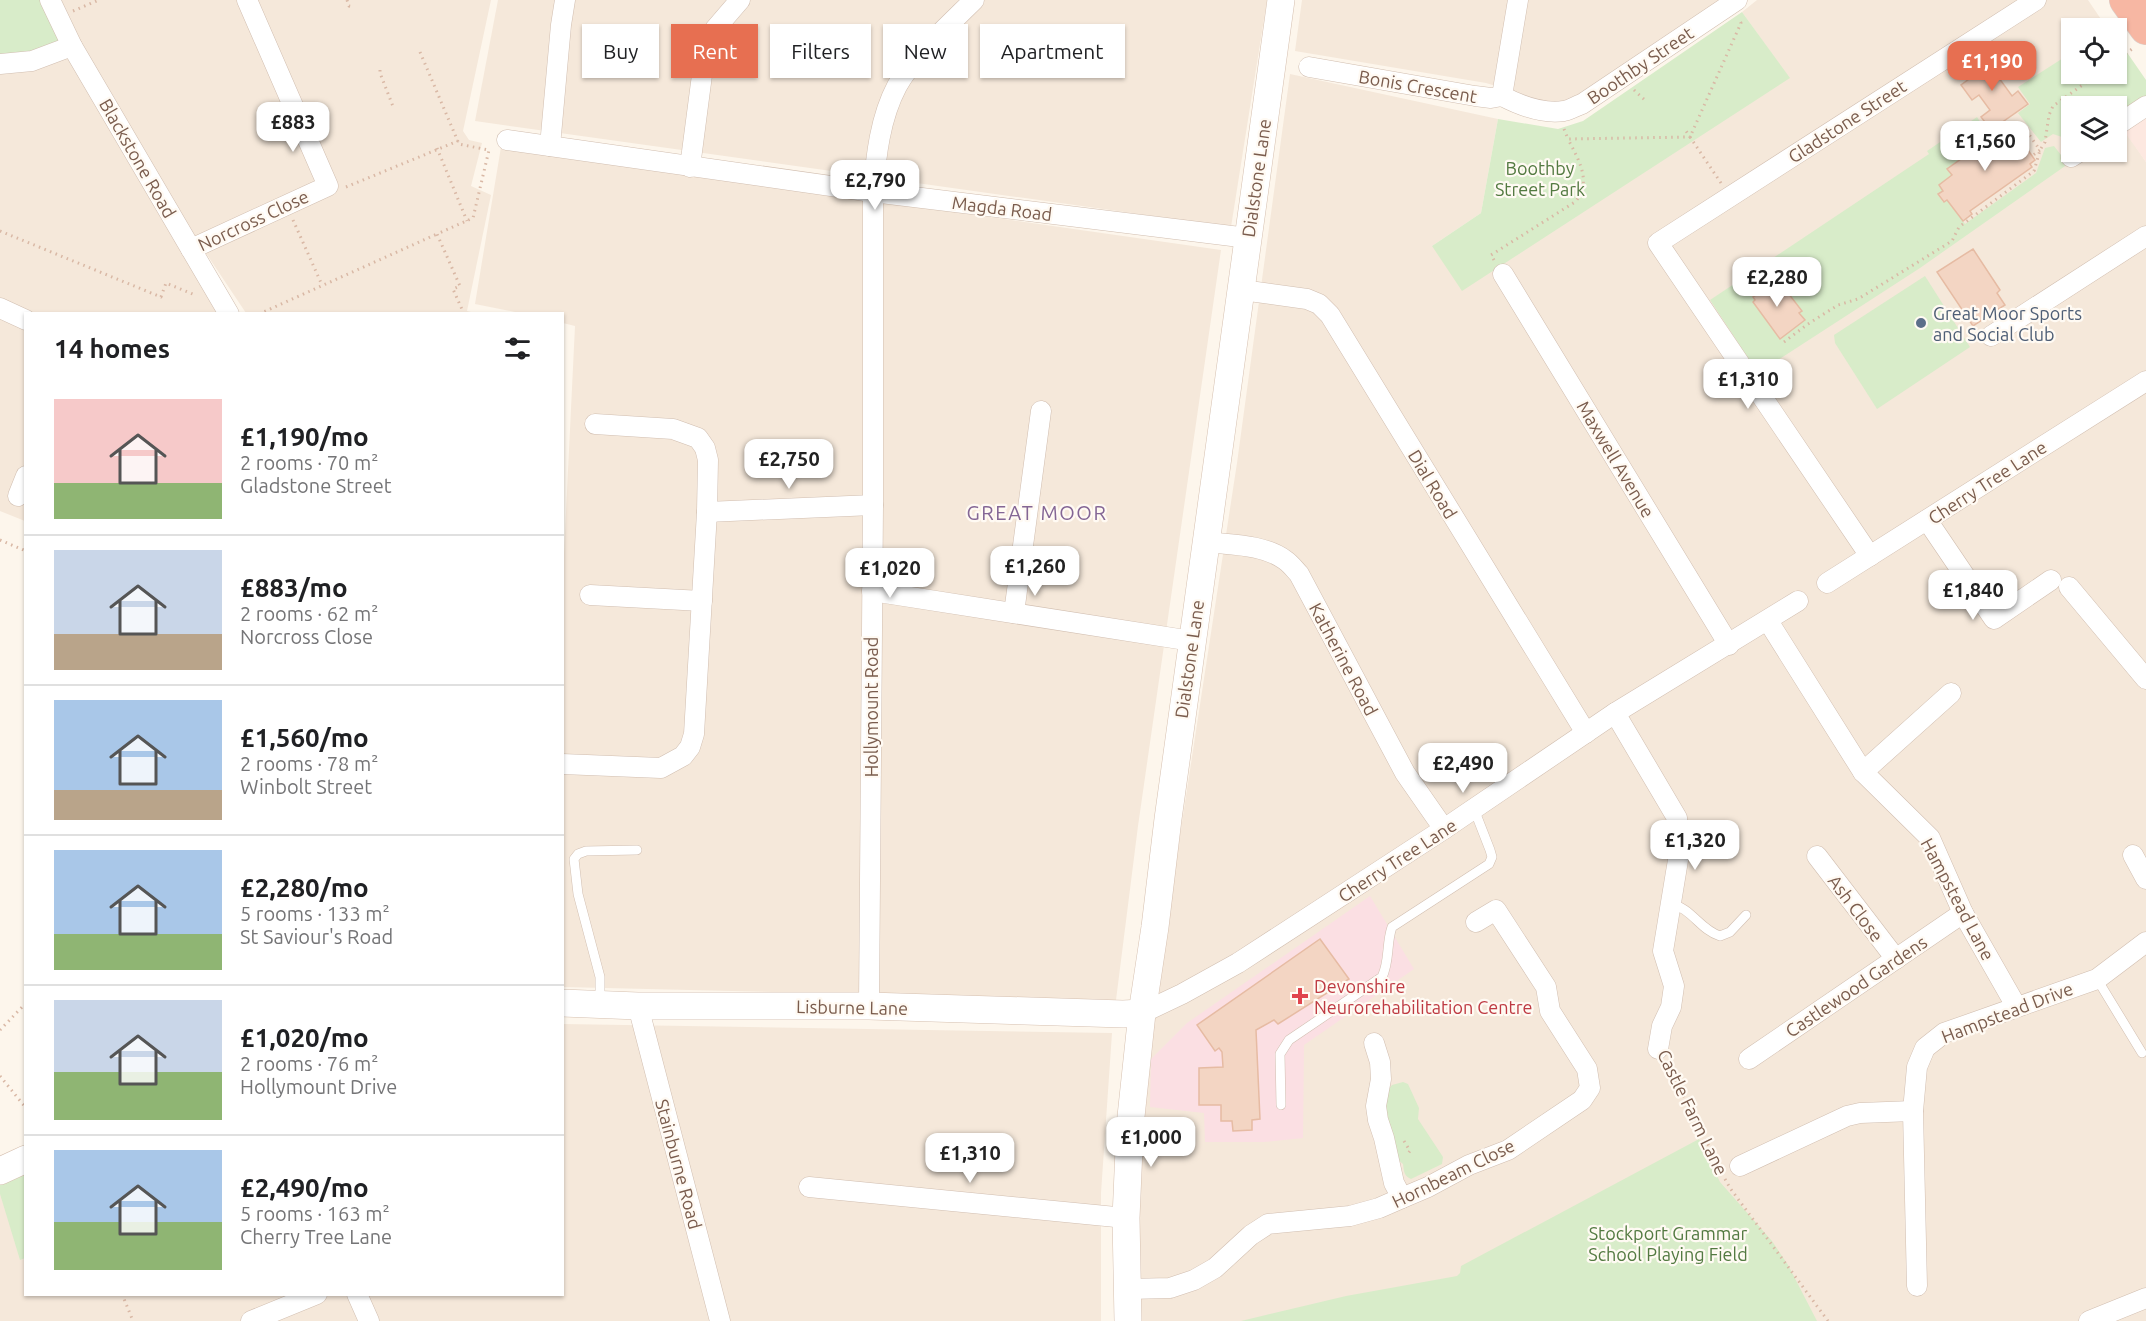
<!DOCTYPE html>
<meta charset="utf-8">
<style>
:root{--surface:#fff;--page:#f2f2f2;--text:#202124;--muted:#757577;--line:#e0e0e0;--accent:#e76f51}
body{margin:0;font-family:Ubuntu,sans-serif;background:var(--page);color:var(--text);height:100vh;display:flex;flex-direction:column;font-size:22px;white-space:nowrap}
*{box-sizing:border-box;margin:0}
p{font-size:20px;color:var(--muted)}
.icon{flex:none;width:33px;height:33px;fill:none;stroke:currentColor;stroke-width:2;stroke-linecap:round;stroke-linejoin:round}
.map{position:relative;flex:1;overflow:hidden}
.details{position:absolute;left:24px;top:312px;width:540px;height:984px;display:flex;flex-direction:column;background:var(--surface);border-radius:0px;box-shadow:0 2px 4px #0004}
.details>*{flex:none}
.banner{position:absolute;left:582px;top:24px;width:570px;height:54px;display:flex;gap:12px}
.tools{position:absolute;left:2061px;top:18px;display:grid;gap:12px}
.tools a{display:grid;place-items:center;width:66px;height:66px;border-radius:0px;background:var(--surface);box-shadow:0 2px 4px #0004;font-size:30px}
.price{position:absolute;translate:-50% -51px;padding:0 14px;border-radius:12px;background:#fff;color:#222;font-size:20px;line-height:39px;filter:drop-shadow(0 2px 3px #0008)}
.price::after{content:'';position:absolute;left:50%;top:36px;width:18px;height:14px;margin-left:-9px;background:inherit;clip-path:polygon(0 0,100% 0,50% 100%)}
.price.current{background:var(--accent);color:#fff}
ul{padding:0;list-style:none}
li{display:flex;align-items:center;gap:18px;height:150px;padding:0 30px}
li+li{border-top:2px solid var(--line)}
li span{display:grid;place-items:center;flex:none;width:168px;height:120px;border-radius:0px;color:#555}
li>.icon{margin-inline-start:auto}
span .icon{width:72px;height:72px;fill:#fffc;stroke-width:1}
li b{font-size:26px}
h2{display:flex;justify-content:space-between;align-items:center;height:72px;padding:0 30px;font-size:26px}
.chip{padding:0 21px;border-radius:0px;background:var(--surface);box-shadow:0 2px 4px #0004;font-size:21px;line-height:54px}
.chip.current{background:var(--accent);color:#fff}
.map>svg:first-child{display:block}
</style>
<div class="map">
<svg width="2146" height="1321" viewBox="0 0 2146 1321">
<rect width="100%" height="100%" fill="#fdf6ec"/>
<g fill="#f5e8da" fill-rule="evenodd">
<path d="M0 0H42L220 313 26 314 25 521 0 511Z"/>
<path d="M58 0H491L463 131 469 140 482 143 471 186 491 195 467 311 475 313H246L155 177Z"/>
<path d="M498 0H1267L1231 227 475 121Z"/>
<path d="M1302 0H1726L1664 44 1561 106 1486 83 1295 51Z"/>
<path d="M1757 0H2088L2107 28H2072V74H2116L2146 85 2122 127 2146 162V1321H1138L1139 1123 1156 992 1237 463 1290 74 1498 119 1481 213 1432 246 1789 78 1742 12ZM2072 106H2116V152H2072Z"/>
<path d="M501 147 1221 250 1138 826 1116 1000 563 987 562 595 575 326 563 323 562 314 520 313 475 304Z"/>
<path d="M563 1024 1112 1033 1101 1193V1321H0V1187L25 1174 26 1294H562Z"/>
</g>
<path fill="#fde8e0" d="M2146 110V162L2121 127Z"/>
<path fill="#fbdfe3" d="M1370 896 1414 969 1304 1045 1303 1138 1264 1142H1205L1204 1113 1150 1107 1151 1059 1187 1023Z"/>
<g fill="#d8ecc9">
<path d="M0 0H50L72 46 0 64Z"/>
<path d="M1742 12 1790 78 1462 291 1432 246 1481 213 1498 119 1558 129 1583 121Z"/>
<path d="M2117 38 2146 80V98L2117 117 2116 106H2072L2071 140 2053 134 2041 142 2018 113 2030 104 2018 87 2071 53 2072 74H2116Z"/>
<path d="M1977 117 1991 138 1947 169 1952 175 1939 185 1943 191 1938 195 1943 202 1947 200 1965 224 2036 173 2045 148 2054 146 2068 164 1920 268 1758 373 1710 300 1929 154 1927 151Z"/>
<path d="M1925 276 1970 347 1877 409 1835 343 1834 335Z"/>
<path d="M1403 1082 1408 1084 1419 1108 1418 1119 1443 1157 1442 1164 1411 1179C1404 1176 1404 1172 1403 1164L1396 1158 1397 1150 1385 1123 1386 1092 1392 1085Z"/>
<path d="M1699 1139 1720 1182 1772 1241 1788 1265 1817 1321H1241L1346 1296 1457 1276 1460 1273 1461 1266Z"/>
<path d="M25 1159V1258L20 1260 0 1194V1171Z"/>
</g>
<g fill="#f3d5c3" stroke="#e6bba3" stroke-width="1.5">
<path d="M1982 56 1990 67 1999 61 2004 68 1996 74 2012 96 2018 91 2028 104 1991 130 1981 117 1990 110 1979 95 1972 100 1961 85 1969 79 1962 70Z"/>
<path d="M2013 129 2035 160 2030 164 2032 167 1970 211 1972 214 1963 221 1947 200 1944 202 1938 194 1943 191 1939 185 1952 175 1947 169 2002 130 2006 135Z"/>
<path d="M1973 249 2000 290 1997 293 2005 305 1973 326 1937 272Z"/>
<path d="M1765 279 1771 286 1776 283 1782 291 1785 289 1802 311 1799 313 1805 320 1780 339 1753 302 1755 300 1753 297 1756 295 1752 290Z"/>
<path d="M1320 939 1349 979 1278 1024 1274 1020 1256 1030 1260 1119 1252 1120V1130L1233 1131 1232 1121H1221V1105H1199V1068L1223 1067 1222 1052 1219 1048 1215 1051 1197 1025Z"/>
</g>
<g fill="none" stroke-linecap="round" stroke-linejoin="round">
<g stroke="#d1beb0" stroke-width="10">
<g id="lane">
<path d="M1670 904C1691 907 1700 930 1720 936L1730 932 1746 915"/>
<path d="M2097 979 2142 1053"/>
<path d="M600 1002V977L578 894 574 859 578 854 586 851 637 850"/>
<path d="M1281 1105 1280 1054 1289 1040 1382 977C1390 961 1386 944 1392 927L1489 864 1492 857 1490 850 1474 809"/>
</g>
</g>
<g stroke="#d1beb0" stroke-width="21">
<g id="street">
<path d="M50 0 72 46 229 314"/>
<path d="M0 64 32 61 72 46"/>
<path d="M1309 67 1475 96 1491 98 1502 96 1518 0"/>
<path d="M1502 96C1519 105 1543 114 1564 111 1570 110 1576 106 1582 104L1737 0"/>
<path d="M2116 126 2146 106"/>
<path d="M507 140 873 192 1248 238"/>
<path d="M550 146 561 25 565 0"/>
<path d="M2071 157 2079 152"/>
<path d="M690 167 705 52 715 29 740 0"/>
<path d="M191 249 328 186 247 0"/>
<path d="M1503 274 1729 645"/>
<path d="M1242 290 1307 299 1319 304 1330 315 1586 733"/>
<path d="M0 308 26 320"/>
<path d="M1991 336 2146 236"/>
<path d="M18 496 26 476"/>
<path d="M707 512 873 505"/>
<path d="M1927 520 1994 619 2051 580"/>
<path d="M1206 542C1231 545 1263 544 1285 560 1291 564 1295 570 1299 574L1405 773 1444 829"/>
<path d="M1870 556 1658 243 2036 0"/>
<path d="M1827 583 2146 381"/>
<path d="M2069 587 2146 679"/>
<path d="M872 591 1192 641"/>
<path d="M590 595 702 601"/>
<path d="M1014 613 1041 411"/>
<path d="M1768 621 1863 772 1930 838 1963 913 2016 1006"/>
<path d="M1615 713 1677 818 1680 848 1663 951 1674 986 1671 1007 1662 1026 1658 1049"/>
<path d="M562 764 661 768 683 756 690 747 694 734 707 512 708 460 705 448 698 438 673 429 595 424"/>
<path d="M1863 772 1951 693"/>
<path d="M2133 855 2146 879"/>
<path d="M1817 856 1896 959"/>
<path d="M638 1006 720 1321"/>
<path d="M869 1006 873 505V192C876 156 880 118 897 86 913 57 950 24 974 0"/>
<path d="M1142 1013 1182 994 1238 963 1444 829 1615 713 1798 601"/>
<path d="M1374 1043 1380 1062 1381 1079 1376 1106 1378 1120 1384 1138 1394 1183 1402 1198"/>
<path d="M1749 1059 1963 913"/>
<path d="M1740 1166 1847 1116 1860 1113 1913 1111"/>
<path d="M809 1187 1126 1218"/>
<path d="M1917 1286 1913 1111 1917 1067 1925 1048 1944 1033 2097 979 2146 942"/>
<path d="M1128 1289 1170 1288 1194 1280 1215 1268 1251 1235 1268 1224 1350 1216 1379 1208 1402 1198 1428 1187 1469 1165 1508 1150 1582 1100 1590 1088 1587 1069 1550 1011 1546 987 1496 910 1476 922"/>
<path d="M357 1294 369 1321"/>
<path d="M251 1321 317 1294"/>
<path d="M2089 1321 2146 1298"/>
</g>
</g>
<g stroke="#d6c0b0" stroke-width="28">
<g id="secondary">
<path d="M562 1003 638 1006H869L1123 1014 1142 1013"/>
<path d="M0 1171 26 1159"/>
<path d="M1128 1321 1126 1218 1130 1126 1142 1013 1155 927 1168 819 1281 0"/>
</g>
</g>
<g stroke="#dad1cd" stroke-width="34">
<path id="highway" d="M2126 0 2146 28"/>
</g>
<g stroke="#d9b8a5" stroke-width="3" stroke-dasharray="1.5 4.5" stroke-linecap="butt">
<path d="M347 0 349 6 354 7"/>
<path d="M73 11 99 0"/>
<path d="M420 52 459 144 488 150"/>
<path d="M2116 61 2132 49"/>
<path d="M380 70V73L394 109"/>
<path d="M1634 90 1647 102"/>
<path d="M1564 129 1568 139 1690 137 1686 131"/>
<path d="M2017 135 2025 129 2040 150 2032 156"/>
<path d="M437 148 467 221"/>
<path d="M1721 183 1690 137 1741 23 1739 19"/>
<path d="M346 187 458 141"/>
<path d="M293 220 322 285"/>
<path d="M0 231 161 297 166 283 195 295"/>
<path d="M1494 260 1491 255 1575 202C1593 182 1578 159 1568 139"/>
<path d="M259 314 437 234"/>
<path d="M464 314 453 289 460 286 437 234 473 218 489 150"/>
<path d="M1784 342 1808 324 1838 305 1858 299 1952 241 1959 227 2034 171 2040 150 2045 142 2049 115 2053 106 2098 74"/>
<path d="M0 540 26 551"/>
<path d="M0 1030 26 1003"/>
<path d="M1667 1064 1721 1170"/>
<path d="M0 1076 26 1108"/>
<path d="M1404 1141 1410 1151 1407 1155"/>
<path d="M1725 1179 1730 1188 1828 1321"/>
<path d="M122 1294 133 1321"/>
</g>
<use href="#lane" stroke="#fff" stroke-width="9"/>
<use href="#street" stroke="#fff" stroke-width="20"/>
<use href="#secondary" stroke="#fff" stroke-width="27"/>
<use href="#highway" stroke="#f7b7a3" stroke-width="33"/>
</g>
<circle fill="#5c6f8a" stroke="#fffaf3" stroke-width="2" cx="1921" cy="323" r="6"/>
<path fill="#e0444e" stroke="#fffaf3" stroke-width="2" d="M1297 987h6v6h6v6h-6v6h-6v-6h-6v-6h6z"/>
<g text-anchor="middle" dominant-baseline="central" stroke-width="4.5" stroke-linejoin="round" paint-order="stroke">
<g font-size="18" fill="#7a5c4d" stroke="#fffaf3">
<text transform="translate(1640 65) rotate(-34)">Boothby Street</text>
<text transform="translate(1418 86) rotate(10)">Bonis Crescent</text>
<text transform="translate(1847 121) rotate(-33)">Gladstone Street</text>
<text transform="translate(138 158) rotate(60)">Blackstone Road</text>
<text transform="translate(1256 178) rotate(-82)">Dialstone Lane</text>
<text transform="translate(1002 208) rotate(7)">Magda Road</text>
<text transform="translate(253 220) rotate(-25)">Norcross Close</text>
<text transform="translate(1616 459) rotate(59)">Maxwell Avenue</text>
<text transform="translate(1987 482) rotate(-33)">Cherry Tree Lane</text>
<text transform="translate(1433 484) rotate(59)">Dial Road</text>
<text transform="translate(1189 659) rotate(-82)">Dialstone Lane</text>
<text transform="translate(1344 659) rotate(62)">Katherine Road</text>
<text transform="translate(871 707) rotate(-90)">Hollymount Road</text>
<text transform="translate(1397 860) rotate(-33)">Cherry Tree Lane</text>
<text transform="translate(1958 899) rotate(62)">Hampstead Lane</text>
<text transform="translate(1856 908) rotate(53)">Ash Close</text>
<text transform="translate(1856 986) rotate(-34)">Castlewood Gardens</text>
<text transform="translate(852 1007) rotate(1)">Lisburne Lane</text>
<text transform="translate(2007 1012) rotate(-21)">Hampstead Drive</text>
<text transform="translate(1693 1112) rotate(64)">Castle Farm Lane</text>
<text transform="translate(679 1164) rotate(75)">Stainburne Road</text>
<text transform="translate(1453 1173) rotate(-26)">Hornbeam Close</text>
</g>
<g font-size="18" fill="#537a41" stroke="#fffaf3">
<text x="1540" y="168">Boothby<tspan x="1540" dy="21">Street Park</tspan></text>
<text x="1668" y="1233">Stockport Grammar<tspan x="1668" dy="21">School Playing Field</tspan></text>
</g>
<g font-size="18" fill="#4e5e75" stroke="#fffaf3" text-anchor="start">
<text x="1933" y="313">Great Moor Sports<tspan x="1933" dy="21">and Social Club</tspan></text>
</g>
<g font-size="18" fill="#be3a42" stroke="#fffaf3" text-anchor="start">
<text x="1314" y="986">Devonshire<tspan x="1314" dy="21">Neurorehabilitation Centre</tspan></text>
</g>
<g font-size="20" letter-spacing="1.5" fill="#846695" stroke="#fffaf3">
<text x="1037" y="512">GREAT MOOR</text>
</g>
</g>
</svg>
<div class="tools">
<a><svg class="icon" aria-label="locate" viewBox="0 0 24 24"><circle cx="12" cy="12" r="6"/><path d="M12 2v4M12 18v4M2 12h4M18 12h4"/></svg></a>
<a><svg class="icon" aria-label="layers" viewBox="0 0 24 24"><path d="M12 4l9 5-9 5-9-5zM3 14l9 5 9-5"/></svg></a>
</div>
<b class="price current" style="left:1992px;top:92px">£1,190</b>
<b class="price" style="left:293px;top:153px">£883</b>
<b class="price" style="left:1985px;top:172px">£1,560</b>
<b class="price" style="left:875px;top:211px">£2,790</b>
<b class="price" style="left:1777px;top:308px">£2,280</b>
<b class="price" style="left:1748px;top:410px">£1,310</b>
<b class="price" style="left:789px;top:490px">£2,750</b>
<b class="price" style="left:1035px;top:597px">£1,260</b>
<b class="price" style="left:890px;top:599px">£1,020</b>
<b class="price" style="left:1973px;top:621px">£1,840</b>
<b class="price" style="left:1463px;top:794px">£2,490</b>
<b class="price" style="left:1695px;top:871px">£1,320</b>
<b class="price" style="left:1151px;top:1168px">£1,000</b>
<b class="price" style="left:970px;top:1184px">£1,310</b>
<div class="banner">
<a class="chip">Buy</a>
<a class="chip current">Rent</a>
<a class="chip">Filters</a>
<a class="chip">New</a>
<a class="chip">Apartment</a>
</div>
<section class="details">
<h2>14 homes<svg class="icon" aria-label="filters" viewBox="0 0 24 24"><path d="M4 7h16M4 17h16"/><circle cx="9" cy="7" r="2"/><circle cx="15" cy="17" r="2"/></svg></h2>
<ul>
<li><span style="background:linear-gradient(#f6c9c9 70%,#8fb573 0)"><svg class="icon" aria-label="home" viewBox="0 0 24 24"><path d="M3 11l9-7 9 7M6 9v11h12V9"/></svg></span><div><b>£1,190/mo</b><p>2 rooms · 70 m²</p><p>Gladstone Street</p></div></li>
<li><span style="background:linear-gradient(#c9d6e8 70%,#b9a48a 0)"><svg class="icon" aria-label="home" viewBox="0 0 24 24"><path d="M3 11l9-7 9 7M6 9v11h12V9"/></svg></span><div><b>£883/mo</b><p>2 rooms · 62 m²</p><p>Norcross Close</p></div></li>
<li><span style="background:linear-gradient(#a9c7e8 75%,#b9a48a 0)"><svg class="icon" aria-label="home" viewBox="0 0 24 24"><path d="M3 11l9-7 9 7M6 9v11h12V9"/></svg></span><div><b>£1,560/mo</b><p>2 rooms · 78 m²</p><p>Winbolt Street</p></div></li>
<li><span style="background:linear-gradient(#a9c7e8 70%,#8fb573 0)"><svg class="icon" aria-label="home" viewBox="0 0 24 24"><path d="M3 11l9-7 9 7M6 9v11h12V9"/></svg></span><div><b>£2,280/mo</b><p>5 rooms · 133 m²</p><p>St Saviour's Road</p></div></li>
<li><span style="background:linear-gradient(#c9d6e8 60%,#8fb573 0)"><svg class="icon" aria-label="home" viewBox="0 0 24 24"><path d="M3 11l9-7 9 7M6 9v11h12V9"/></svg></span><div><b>£1,020/mo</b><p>2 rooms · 76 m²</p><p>Hollymount Drive</p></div></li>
<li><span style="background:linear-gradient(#a9c7e8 60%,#8fb573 0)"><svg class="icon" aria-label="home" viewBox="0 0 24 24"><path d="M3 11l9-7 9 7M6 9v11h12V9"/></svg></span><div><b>£2,490/mo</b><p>5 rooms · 163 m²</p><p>Cherry Tree Lane</p></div></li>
</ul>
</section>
</div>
